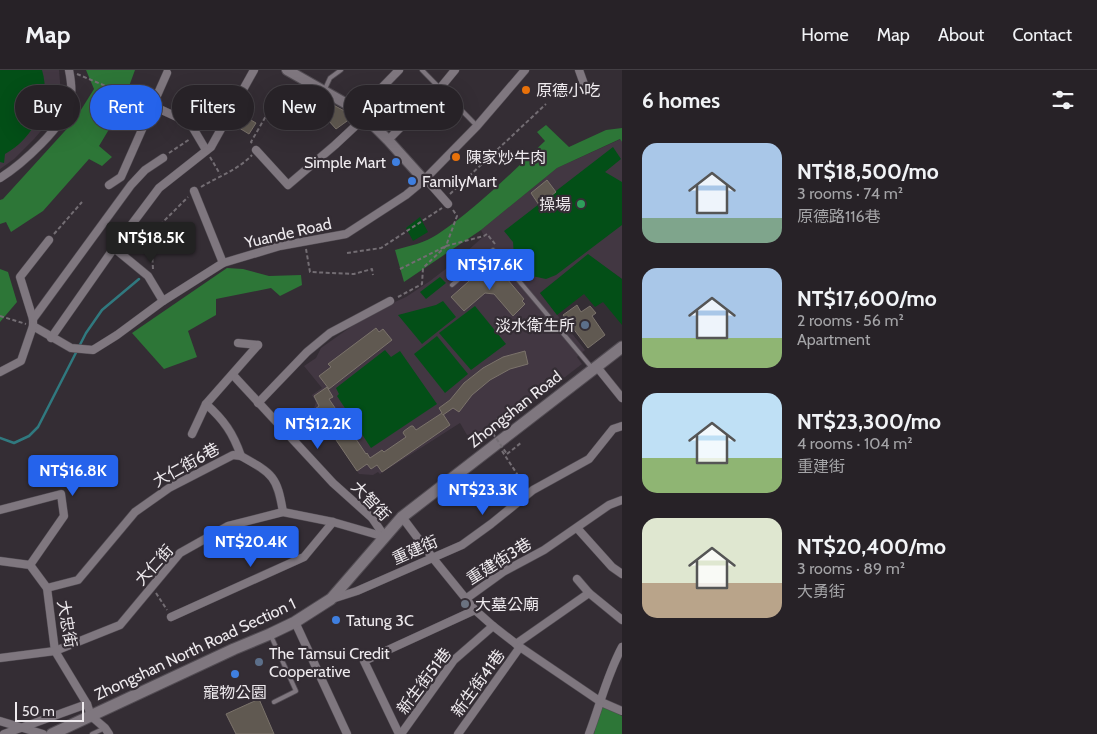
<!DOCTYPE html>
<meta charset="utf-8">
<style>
:root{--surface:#272227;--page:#2f2a2f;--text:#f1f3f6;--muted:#a4a4a7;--line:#433f44;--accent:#2563eb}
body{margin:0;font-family:Cabin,"Noto Sans TC",sans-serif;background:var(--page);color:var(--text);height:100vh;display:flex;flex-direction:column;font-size:19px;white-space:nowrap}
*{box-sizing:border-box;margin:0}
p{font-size:16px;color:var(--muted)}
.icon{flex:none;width:28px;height:28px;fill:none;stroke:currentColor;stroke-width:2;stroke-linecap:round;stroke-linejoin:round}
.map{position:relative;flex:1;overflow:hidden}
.drawer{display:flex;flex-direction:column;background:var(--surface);width:475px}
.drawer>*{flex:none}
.hud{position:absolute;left:15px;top:15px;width:475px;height:45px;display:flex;gap:10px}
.scale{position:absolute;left:15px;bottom:12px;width:69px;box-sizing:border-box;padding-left:5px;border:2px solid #eeeaee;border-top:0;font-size:14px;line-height:18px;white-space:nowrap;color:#eeeaee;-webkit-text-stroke:4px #342d34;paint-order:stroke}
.price{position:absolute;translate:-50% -42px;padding:0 11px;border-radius:5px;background:var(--accent);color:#fff;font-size:16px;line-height:32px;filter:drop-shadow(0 1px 2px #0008)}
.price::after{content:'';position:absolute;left:50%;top:30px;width:15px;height:11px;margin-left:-8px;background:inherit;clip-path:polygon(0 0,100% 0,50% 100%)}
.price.selected{background:#222;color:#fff}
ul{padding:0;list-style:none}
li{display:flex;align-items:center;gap:15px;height:125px;padding:0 20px}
li span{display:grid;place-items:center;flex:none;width:140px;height:100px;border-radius:15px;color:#555}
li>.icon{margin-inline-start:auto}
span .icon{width:60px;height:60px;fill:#fffc;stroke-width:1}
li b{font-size:21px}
h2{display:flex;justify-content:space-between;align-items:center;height:60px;padding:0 20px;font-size:21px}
.tag{padding:0 18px;border-radius:22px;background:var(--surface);box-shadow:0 5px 20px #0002,0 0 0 1px var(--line);font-size:18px;line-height:45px}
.tag.selected{background:var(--accent);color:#fff}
header{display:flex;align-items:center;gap:30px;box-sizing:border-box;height:70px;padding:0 25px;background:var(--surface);border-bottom:1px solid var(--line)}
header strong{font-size:24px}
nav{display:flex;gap:28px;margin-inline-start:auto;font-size:18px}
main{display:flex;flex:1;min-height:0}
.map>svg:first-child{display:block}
</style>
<header>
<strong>Map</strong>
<nav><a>Home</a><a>Map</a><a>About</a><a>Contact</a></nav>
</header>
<main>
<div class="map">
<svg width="622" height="664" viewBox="0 0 622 664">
<rect width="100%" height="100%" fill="#342d34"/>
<g fill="#423742">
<path d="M0 0H59L61 24 52 48 34 69 14 89 0 99Z"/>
<path d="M621 69 622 72V209L588 185 540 223 585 280 577 287 582 294 486 368 478 362 467 365 460 353 380 404 378 402 373 405 359 404 314 338 316 332 312 325 322 318 304 296 316 288 321 278 352 256 377 240 406 227 430 211 456 191 484 166 481 160 557 98Z"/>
</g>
<g fill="#034f17">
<path d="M0 0H42C52 33 34 68 5 84L4 93 0 92Z"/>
<path d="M613 77 621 89 605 102 622 112V155L556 205 546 209 532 206 520 196 514 186 513 172 504 161Z"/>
<path d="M420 147 428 162 413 171 406 158Z"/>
<path d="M588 184 622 209V255L603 232 595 237 584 224 557 245 540 223Z"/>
<path d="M440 207 446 213 426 229 420 222Z"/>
<path d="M443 231 456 247 422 274 398 245 436 235Z"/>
<path d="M475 236 506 274 471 300 439 263Z"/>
<path d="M437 266 468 304 445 323 414 284Z"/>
<path d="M385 280 391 287 400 281 437 334 371 378 337 326 339 324 336 318Z"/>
</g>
<g fill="#2d7637">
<path d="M86 0H135L120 41 99 76 112 87 102 96 89 89 43 141 11 162 6 152 0 154V130L3 129 74 51 94 19Z"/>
<path d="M546 55 569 77 606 60 622 58V72L620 69 557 98 481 160 404 212 395 180C409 176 425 173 438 164 476 139 512 102 545 71L537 62Z"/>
<path d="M227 198 243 199 269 206 301 205 302 215 280 226 271 218 216 229V245L188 261 197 287 164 299 132 263Z"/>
<path d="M0 199 8 202 17 232 0 252Z"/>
<path d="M601 634 622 646V664H594Z"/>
</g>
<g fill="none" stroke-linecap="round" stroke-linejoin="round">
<path stroke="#30797f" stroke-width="2.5" d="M0 368 14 373 29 366 38 357 86 263 102 240 139 209"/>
</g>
<g fill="#605951" stroke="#7b736b">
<path d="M329 32 337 37 354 46 336 59 320 41Z"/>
<path d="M237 42 256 53 249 64 231 53Z"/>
<path d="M547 110 556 122 539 135 531 123Z"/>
<path d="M492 196 500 205 502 203 524 229 522 231 525 234 513 246 494 224 485 223 464 241 451 227 477 204 479 207Z"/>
<path d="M577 235 581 242 590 236 596 243 592 246 605 265 588 278 563 245Z"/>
<path d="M376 258 379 262 383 259 392 270 329 319 319 306 331 297 328 294Z"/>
<path d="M525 281 528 294 510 299 490 310 472 325 459 342 453 338 443 345V344L450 355 382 402 377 395 371 399 367 394 357 401 315 339 319 336 314 326 327 317 333 327 329 329 366 384 367 383 370 388 382 380 384 382 406 367 403 363 404 361 411 356H413L416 360 442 343 439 338 450 330 464 313 483 298 503 287Z"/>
<path d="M259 629 274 664H236L226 644Z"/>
</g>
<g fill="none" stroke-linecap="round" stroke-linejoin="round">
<g stroke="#524c53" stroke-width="5.5">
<g id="service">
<path d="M422 0 477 56"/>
<path d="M324 21 330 8 341 0"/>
<path d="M452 215 493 180 592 298"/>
<path d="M271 566 296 621 274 632"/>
<path d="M92 664 105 658"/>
</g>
</g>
<g stroke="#524c53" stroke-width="9">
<g id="minor">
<path d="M579 0 584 14"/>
<path d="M153 36 190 53 206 80"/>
<path d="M359 41 399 0"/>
<path d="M388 70 441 17 455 0"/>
<path d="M256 80 288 115 335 75 365 47"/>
<path d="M0 108C21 95 65 56 70 31 73 21 71 10 69 0"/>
<path d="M425 108 448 134"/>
<path d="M109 115 121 107 167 3"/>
<path d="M194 121 223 193"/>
<path d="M49 170 20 207 33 249V256L71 278 93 280 117 265 163 231 223 193 280 176 346 164 406 125 424 110 477 56 525 0"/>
<path d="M114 178 148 206 163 231"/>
<path d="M33 249 131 115 145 100 163 88"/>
<path d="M51 268 114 178 159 118 211 77 254 0"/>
<path d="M238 273 258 275"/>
<path d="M597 297 622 328"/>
<path d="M0 302 21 291 33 256"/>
<path d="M233 305 333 413 372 448 385 467"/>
<path d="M258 333 307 282 330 263 390 231"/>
<path d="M206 334 258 275"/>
<path d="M241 386C273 404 277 406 283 442"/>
<path d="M0 440 61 424 64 446 30 495"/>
<path d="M402 447 432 487 475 540 493 556 520 577 601 632 622 641"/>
<path d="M577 458 612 497 622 504"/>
<path d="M0 491 30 495 47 518 55 581 87 634 91 646 105 658 109 664"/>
<path d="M577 509 589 523 622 550"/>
<path d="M47 518 78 510 135 442 169 418 233 385 241 386C233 363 224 350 206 334L192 364"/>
<path d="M467 528 503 502 544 480 609 435 622 430"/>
<path d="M332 529 357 521 462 475 491 454 533 420 589 389 613 359 622 356"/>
<path d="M171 547 304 487 333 452"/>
<path d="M295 552 347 664"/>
<path d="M516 574 589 523"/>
<path d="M0 588 55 581 120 555 180 483 228 456 283 442 333 452 385 467"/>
<path d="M0 651 43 664"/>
<path d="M4 664 87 634"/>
<path d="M399 664 364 591 475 540"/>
<path d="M401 664 454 590 493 556"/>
<path d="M458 664 520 577"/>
<path d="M589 664C600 635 607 605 622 577"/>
</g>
</g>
<g stroke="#524c53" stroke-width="12">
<path id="tertiary" d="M287 0 359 41 388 70 424 110"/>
</g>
<g stroke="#524c53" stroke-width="13">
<path id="secondary" d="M52 664 234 579 270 564 295 552 331 529 402 447 622 277"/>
</g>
<g stroke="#736d73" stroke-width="2" stroke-dasharray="4 2.5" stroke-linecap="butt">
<path d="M77 4 144 32"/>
<path d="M252 73 251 72 274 32 308 22"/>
<path d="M169 83 190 69"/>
<path d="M210 87 220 104"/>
<path d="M201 117C219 106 238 100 252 85"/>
<path d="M450 124 546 34"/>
<path d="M453 140 457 146 446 176 484 166 487 164 495 174"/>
<path d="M54 164 82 132"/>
<path d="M306 179 310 202 354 204 372 199 373 205"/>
<path d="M347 183 381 178 442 138"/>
<path d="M153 199 152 183 145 170 188 127"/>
<path d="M400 199 444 177"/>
<path d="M398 227 422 214 423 198 446 176"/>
<path d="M0 246 26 254"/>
<path d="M489 358 499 351 497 349 509 340"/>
<path d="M502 381 519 407 527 415"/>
<path d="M507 384 522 372"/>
<path d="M156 523 167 540"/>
</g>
<use href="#service" stroke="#7f777f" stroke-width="4"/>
<use href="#minor" stroke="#7f777f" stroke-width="8"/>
<use href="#tertiary" stroke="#7f777f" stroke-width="10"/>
<use href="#secondary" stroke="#7f777f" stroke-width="11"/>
<path stroke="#736d73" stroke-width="2" stroke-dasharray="4 2.5" stroke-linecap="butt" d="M489 358 507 384"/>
</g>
<g fill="#e8710a" stroke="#342d34" stroke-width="2">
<circle cx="526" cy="20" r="5"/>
<circle cx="456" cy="87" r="5"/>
</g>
<g fill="#3f7fe0" stroke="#342d34" stroke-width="2">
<circle cx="396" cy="92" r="5"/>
<circle cx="412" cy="111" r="5"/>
<circle cx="336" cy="550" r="5"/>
<circle cx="235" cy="604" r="5"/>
</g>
<circle fill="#2e9e5b" stroke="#342d34" stroke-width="2" cx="581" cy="134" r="5"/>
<g fill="#5c6f8a" stroke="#342d34" stroke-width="2">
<circle cx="585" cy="255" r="5"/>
<circle cx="259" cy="592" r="5"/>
</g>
<circle fill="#6b7280" stroke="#342d34" stroke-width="2" cx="465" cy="534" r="5"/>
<g text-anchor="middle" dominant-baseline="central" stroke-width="4.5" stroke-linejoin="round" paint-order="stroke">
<g font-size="16" fill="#eeeaee" stroke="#342d34" text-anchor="start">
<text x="536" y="20">原德小吃</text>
<text x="466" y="87">陳家炒牛肉</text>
<text x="386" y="92" text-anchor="end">Simple Mart</text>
<text x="422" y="111">FamilyMart</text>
<text x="571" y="134" text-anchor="end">操場</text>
<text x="575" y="255" text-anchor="end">淡水衛生所</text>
<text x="475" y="534">大墓公廟</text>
<text x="346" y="550">Tatung 3C</text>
<text x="269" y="583">The Tamsui Credit<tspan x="269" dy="18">Cooperative</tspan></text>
<text x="235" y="622" text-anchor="middle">寵物公園</text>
</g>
<g font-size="16" fill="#eeeaee" stroke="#342d34">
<text transform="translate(288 163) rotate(-13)">Yuande Road</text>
<text transform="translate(515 339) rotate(-38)">Zhongshan Road</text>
<text transform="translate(186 395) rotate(-29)">大仁街6巷</text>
<text transform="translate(371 431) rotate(46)">大智街</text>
<text transform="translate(415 480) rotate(-24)">重建街</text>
<text transform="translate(499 491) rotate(-32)">重建街3巷</text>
<text transform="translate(154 495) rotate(-48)">大仁街</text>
<text transform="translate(67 554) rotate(80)">大忠街</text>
<text transform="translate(195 579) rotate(-25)">Zhongshan North Road Section 1</text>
<text transform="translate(424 611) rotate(-53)">新生街51巷</text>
<text transform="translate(478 613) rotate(-54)">新生街41巷</text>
</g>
</g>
</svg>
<div class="scale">50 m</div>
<b class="price selected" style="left:151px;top:194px">NT$18.5K</b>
<b class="price" style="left:490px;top:221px">NT$17.6K</b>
<b class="price" style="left:318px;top:380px">NT$12.2K</b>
<b class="price" style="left:73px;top:427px">NT$16.8K</b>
<b class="price" style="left:483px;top:446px">NT$23.3K</b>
<b class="price" style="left:251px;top:498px">NT$20.4K</b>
<div class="hud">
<a class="tag">Buy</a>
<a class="tag selected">Rent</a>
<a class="tag">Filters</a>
<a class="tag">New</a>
<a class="tag">Apartment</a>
</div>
</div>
<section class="drawer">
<h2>6 homes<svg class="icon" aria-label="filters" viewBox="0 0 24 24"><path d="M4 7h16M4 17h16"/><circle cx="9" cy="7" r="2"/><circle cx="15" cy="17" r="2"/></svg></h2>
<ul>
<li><span style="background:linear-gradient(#a9c7e8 75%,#7fa58c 0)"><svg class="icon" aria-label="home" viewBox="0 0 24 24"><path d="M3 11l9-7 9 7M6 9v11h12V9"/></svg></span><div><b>NT$18,500/mo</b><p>3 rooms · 74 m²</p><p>原德路116巷</p></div></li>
<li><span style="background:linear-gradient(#a9c7e8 70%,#8fb573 0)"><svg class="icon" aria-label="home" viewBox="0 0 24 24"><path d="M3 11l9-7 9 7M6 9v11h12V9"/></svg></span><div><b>NT$17,600/mo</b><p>2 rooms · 56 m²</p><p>Apartment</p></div></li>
<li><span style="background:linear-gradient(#bfe0f5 65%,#8fb573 0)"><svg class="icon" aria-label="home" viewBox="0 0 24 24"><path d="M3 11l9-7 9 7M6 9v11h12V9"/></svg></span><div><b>NT$23,300/mo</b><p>4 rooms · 104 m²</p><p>重建街</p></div></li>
<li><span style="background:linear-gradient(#dfe7d0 65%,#b9a48a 0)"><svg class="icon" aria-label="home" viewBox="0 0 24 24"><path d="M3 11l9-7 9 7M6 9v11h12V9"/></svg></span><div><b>NT$20,400/mo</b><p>3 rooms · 89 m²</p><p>大勇街</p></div></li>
</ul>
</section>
</main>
